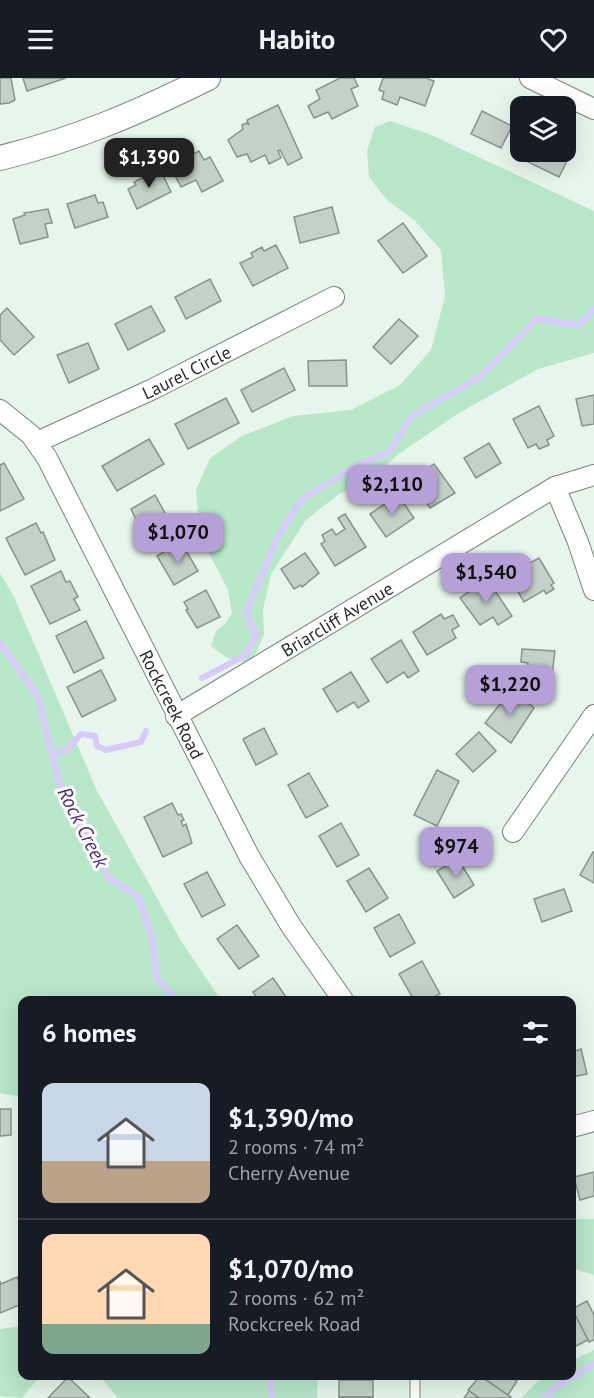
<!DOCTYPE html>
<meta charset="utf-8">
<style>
:root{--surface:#171b24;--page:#20242c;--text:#f1f3f6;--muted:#9ea1a6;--line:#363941;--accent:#b5a0d7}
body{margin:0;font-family:"PT Sans",sans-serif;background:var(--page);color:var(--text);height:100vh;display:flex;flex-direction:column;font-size:22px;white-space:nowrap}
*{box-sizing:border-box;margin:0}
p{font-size:20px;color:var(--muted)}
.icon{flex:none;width:33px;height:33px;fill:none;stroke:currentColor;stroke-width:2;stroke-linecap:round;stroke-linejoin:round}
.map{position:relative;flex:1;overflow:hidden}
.side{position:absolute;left:18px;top:918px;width:558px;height:384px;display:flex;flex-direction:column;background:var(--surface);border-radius:12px;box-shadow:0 6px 24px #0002}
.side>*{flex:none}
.tools{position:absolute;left:510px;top:18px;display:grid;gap:12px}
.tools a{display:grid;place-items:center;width:66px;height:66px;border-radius:12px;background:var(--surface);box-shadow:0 6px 24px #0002;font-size:30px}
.price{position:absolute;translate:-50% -51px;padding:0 14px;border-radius:12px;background:var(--accent);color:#111;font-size:20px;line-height:39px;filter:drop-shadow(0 2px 3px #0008)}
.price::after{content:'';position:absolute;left:50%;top:36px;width:18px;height:14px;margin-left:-9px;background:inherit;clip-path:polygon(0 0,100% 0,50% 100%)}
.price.on{background:#222;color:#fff}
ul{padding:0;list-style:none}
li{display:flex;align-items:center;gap:18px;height:150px;padding:0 24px}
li+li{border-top:2px solid var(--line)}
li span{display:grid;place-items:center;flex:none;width:168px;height:120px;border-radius:12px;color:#555}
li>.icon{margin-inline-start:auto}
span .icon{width:72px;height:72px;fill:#fffc;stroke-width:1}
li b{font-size:26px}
h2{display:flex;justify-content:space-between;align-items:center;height:72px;padding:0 24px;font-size:26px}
header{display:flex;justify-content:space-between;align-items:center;height:78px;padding:0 24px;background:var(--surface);font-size:27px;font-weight:800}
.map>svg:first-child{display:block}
</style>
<header><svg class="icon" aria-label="menu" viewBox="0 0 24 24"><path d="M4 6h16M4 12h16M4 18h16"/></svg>Habito<svg class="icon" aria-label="heart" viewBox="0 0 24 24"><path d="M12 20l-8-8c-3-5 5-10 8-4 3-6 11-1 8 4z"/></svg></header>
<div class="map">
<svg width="594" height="1320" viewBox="0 0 594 1320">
<rect width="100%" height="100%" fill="#e7f5ec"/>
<g fill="#b8e7ca">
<path d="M390 43 429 56 594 133V275L538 291 459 335 400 375 366 405 339 416 306 442 271 496 263 532 264 557 255 577 245 584 227 580 211 568 216 553 225 546 232 535 228 512 200 457 196 412 210 380 242 358 293 338 351 332 400 307 431 272 445 218 441 172 414 142 387 122 369 99 367 72 375 49Z"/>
<path d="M0 495 14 519 97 713 181 863 221 922H22V1019L0 1015Z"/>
<path d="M572 1141H594V1197L572 1190Z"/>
<path d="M22 1248V1298H40L22 1320 0 1318V1251Z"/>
<path d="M594 1272V1320H521L543 1298H572V1283Z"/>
<path d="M94 1298H318L317 1320H118L101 1300Z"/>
</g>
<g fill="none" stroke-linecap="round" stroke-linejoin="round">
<g stroke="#d8cafb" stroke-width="6">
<path d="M0 565 38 619 60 707 108 799 138 819 151 855 157 900 176 922"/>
<path d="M202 600 246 577 256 557 246 535 277 460 302 421 360 386 389 374 412 338 480 299 537 241 579 247 594 231"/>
<path d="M52 678 68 671 81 656 95 658 97 668 106 672 141 664 146 653"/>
<path d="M270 1298 272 1320"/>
<path d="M543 1320 556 1309 594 1286"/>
</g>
</g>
<g fill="#c3d1c8" stroke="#87948c" stroke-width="1.5">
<path d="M0 0H11L15 22 9 25 0 26Z"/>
<path d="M23 0H66L27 13Z"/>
<path d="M340 0H354L358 8 351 11 358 28 332 41 328 34 314 40 308 28 320 21 316 12Z"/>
<path d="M383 0H426L434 3 425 28 400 19 397 27 382 21 384 14 379 12Z"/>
<path d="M278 27 302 80 288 87 280 72 278 73 281 80 269 86 265 77 251 84 247 76 237 79 228 62 243 51 242 47 247 45 249 47 247 42Z"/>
<path d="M482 33 512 48 501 70 471 56Z"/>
<path d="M199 73 204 82 210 79 223 103 202 114 196 102 181 109 170 88Z"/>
<path d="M533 74H563L570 77 559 99 528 84Z"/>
<path d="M160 91 171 114 137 131 128 111 136 107 134 104Z"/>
<path d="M95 117 98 125 103 124 108 139 75 150 67 126Z"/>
<path d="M332 129 339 155 300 165 294 139Z"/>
<path d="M48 131 52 145 45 146 48 159 20 166 13 141 25 137 24 135Z"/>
<path d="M403 145 427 178 403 195 378 163Z"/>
<path d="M276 167 288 190 253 208 240 185 253 179 251 175 262 169 264 173Z"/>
<path d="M210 201 221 223 186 241 175 219Z"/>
<path d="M151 228 165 253 128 272 115 246Z"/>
<path d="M7 230 34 259 14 277 0 262V237Z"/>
<path d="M399 241 418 258 391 286 373 269Z"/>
<path d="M88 265 99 291 69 305 57 277Z"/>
<path d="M346 282 347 308H309L308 283Z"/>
<path d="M284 290 295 312 252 334 241 312Z"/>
<path d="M594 317V346L582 348 576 321Z"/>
<path d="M226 320 239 345 188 371 175 346Z"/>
<path d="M539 328 554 358 547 362 549 367 539 371 536 366 528 370 513 341Z"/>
<path d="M149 361 164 386 117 413 102 388Z"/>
<path d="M489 365 501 385 476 400 464 380Z"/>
<path d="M4 385 24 421 0 433V387Z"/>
<path d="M434 386 455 415 430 430 417 410 427 403 422 394Z"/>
<path d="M155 417 171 446 145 461 131 431Z"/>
<path d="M398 417 414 440 386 459 370 436Z"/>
<path d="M345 436 366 469 335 488 321 466 325 463 322 457 332 451 336 457 345 451 338 440Z"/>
<path d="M36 445 41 455 43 454 55 482 25 497 6 460Z"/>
<path d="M181 464 198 493 174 507 157 478Z"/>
<path d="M305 475 319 495 302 509 301 507 294 511 281 491Z"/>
<path d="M527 480 530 485 539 480 554 505 551 507 554 511 546 516 544 512 524 524 506 493Z"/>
<path d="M61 493 66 504 70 503 78 519 74 521 80 532 50 546 31 508Z"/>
<path d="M487 501 512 538 498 547 493 539 480 547 460 520Z"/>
<path d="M206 512 220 539 197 550 186 532 188 531 184 524Z"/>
<path d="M441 536 444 541 453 537 459 548 452 552 456 560 427 577 413 554Z"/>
<path d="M86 543 104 580 74 595 56 558Z"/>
<path d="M401 562 419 593 408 600 404 594 387 605 371 581Z"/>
<path d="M522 571 555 573 550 613 525 610 528 585 521 584Z"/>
<path d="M101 592 116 622 82 639 67 609Z"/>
<path d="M351 594 369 623 358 630 354 624 337 634 323 611Z"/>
<path d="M511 612 534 630 511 665 485 645Z"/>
<path d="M264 650 277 676 256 687 243 661Z"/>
<path d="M479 654 496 673 473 694 456 676Z"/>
<path d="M437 692 459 703 437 748 414 737Z"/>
<path d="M309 695 328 728 306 740 288 707Z"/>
<path d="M172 725 178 737 181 736 184 742 181 743 183 748 186 746 192 765 163 779 144 739Z"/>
<path d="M341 745 359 777 337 789 319 758Z"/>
<path d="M593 774H594V805L580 797Z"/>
<path d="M458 781 474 807 454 820 437 793Z"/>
<path d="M369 790 388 820 366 834 347 803Z"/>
<path d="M207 794 225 827 202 839 184 806Z"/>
<path d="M564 811 572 833 542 844 534 821Z"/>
<path d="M399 836 415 865 390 879 374 850Z"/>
<path d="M237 847 259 878 239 891 217 861Z"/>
<path d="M422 883 440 916 428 922H414L399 896Z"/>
<path d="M273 900 288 922H258L253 914Z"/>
<path d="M581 971 587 996 572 999V974Z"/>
<path d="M0 1031H11V1057L0 1058Z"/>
<path d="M594 1094V1118L580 1122 574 1099Z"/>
<path d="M17 1199 22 1212V1226L0 1235V1203L1 1206Z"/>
<path d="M587 1223 594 1237V1262L589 1264 572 1231Z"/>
<path d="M572 1231 588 1262 572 1270Z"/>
<path d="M340 1298H373V1302H339Z"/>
<path d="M480 1298 511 1319 510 1320H479L468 1312Z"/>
<path d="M481 1298H510L517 1303 508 1317Z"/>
<path d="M68 1299 90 1320H48Z"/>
<rect x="339" y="1302" width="34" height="17"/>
<path d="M469 1313 479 1320H464Z"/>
<rect x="339" y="1319" width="34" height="1"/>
</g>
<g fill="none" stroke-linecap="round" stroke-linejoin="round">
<g stroke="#79857d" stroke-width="11">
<path id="service" d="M415 1320V1298"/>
</g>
<g stroke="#79857d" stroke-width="22">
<g id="minor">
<path d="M530 0 594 31"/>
<path id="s1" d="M0 332 31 357 47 380 249 778 291 848 343 922"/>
<path id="s2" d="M37 364 153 311 334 219"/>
<path d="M555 409 578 464 594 512"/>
<path id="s3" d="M176 638 555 409 594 397"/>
<path d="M513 754 594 637"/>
<path d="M572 1049 594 1043"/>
</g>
</g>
<g stroke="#79857d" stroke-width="26">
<path id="tertiary" d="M0 80C77 61 137 35 208 0"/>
</g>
<use href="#service" stroke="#fff" stroke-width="9"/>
<use href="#minor" stroke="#fff" stroke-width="20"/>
<use href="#tertiary" stroke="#fff" stroke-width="24"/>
</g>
<g text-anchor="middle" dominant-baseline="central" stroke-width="6" stroke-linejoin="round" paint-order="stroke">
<g font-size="18" fill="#282d29" stroke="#fff">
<text stroke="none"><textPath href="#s2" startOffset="165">Laurel Circle</textPath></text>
<text stroke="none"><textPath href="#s3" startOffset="188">Briarcliff Avenue</textPath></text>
<text stroke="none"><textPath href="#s1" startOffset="344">Rockcreek Road</textPath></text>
</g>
<g font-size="20" font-style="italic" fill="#482e73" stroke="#fff">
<text transform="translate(83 749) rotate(63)">Rock Creek</text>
</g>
</g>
</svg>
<div class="tools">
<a><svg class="icon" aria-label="layers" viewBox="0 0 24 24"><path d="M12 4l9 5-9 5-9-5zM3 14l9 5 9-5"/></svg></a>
</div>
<b class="price on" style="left:149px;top:111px">$1,390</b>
<b class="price" style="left:392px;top:438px">$2,110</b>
<b class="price" style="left:178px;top:486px">$1,070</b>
<b class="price" style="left:486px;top:526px">$1,540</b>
<b class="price" style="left:510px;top:638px">$1,220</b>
<b class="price" style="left:456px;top:800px">$974</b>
<section class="side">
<h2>6 homes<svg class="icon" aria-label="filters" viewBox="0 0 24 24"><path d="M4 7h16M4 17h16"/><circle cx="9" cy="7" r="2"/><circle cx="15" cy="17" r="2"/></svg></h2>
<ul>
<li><span style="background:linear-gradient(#c9d6e8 65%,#b9a48a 0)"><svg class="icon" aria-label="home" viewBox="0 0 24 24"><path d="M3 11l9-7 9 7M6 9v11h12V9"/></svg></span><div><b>$1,390/mo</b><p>2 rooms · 74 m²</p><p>Cherry Avenue</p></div></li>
<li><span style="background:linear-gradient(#ffd9b3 75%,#7fa58c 0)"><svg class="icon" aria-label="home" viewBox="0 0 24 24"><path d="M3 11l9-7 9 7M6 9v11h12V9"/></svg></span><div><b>$1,070/mo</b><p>2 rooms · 62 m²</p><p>Rockcreek Road</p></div></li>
</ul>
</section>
</div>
